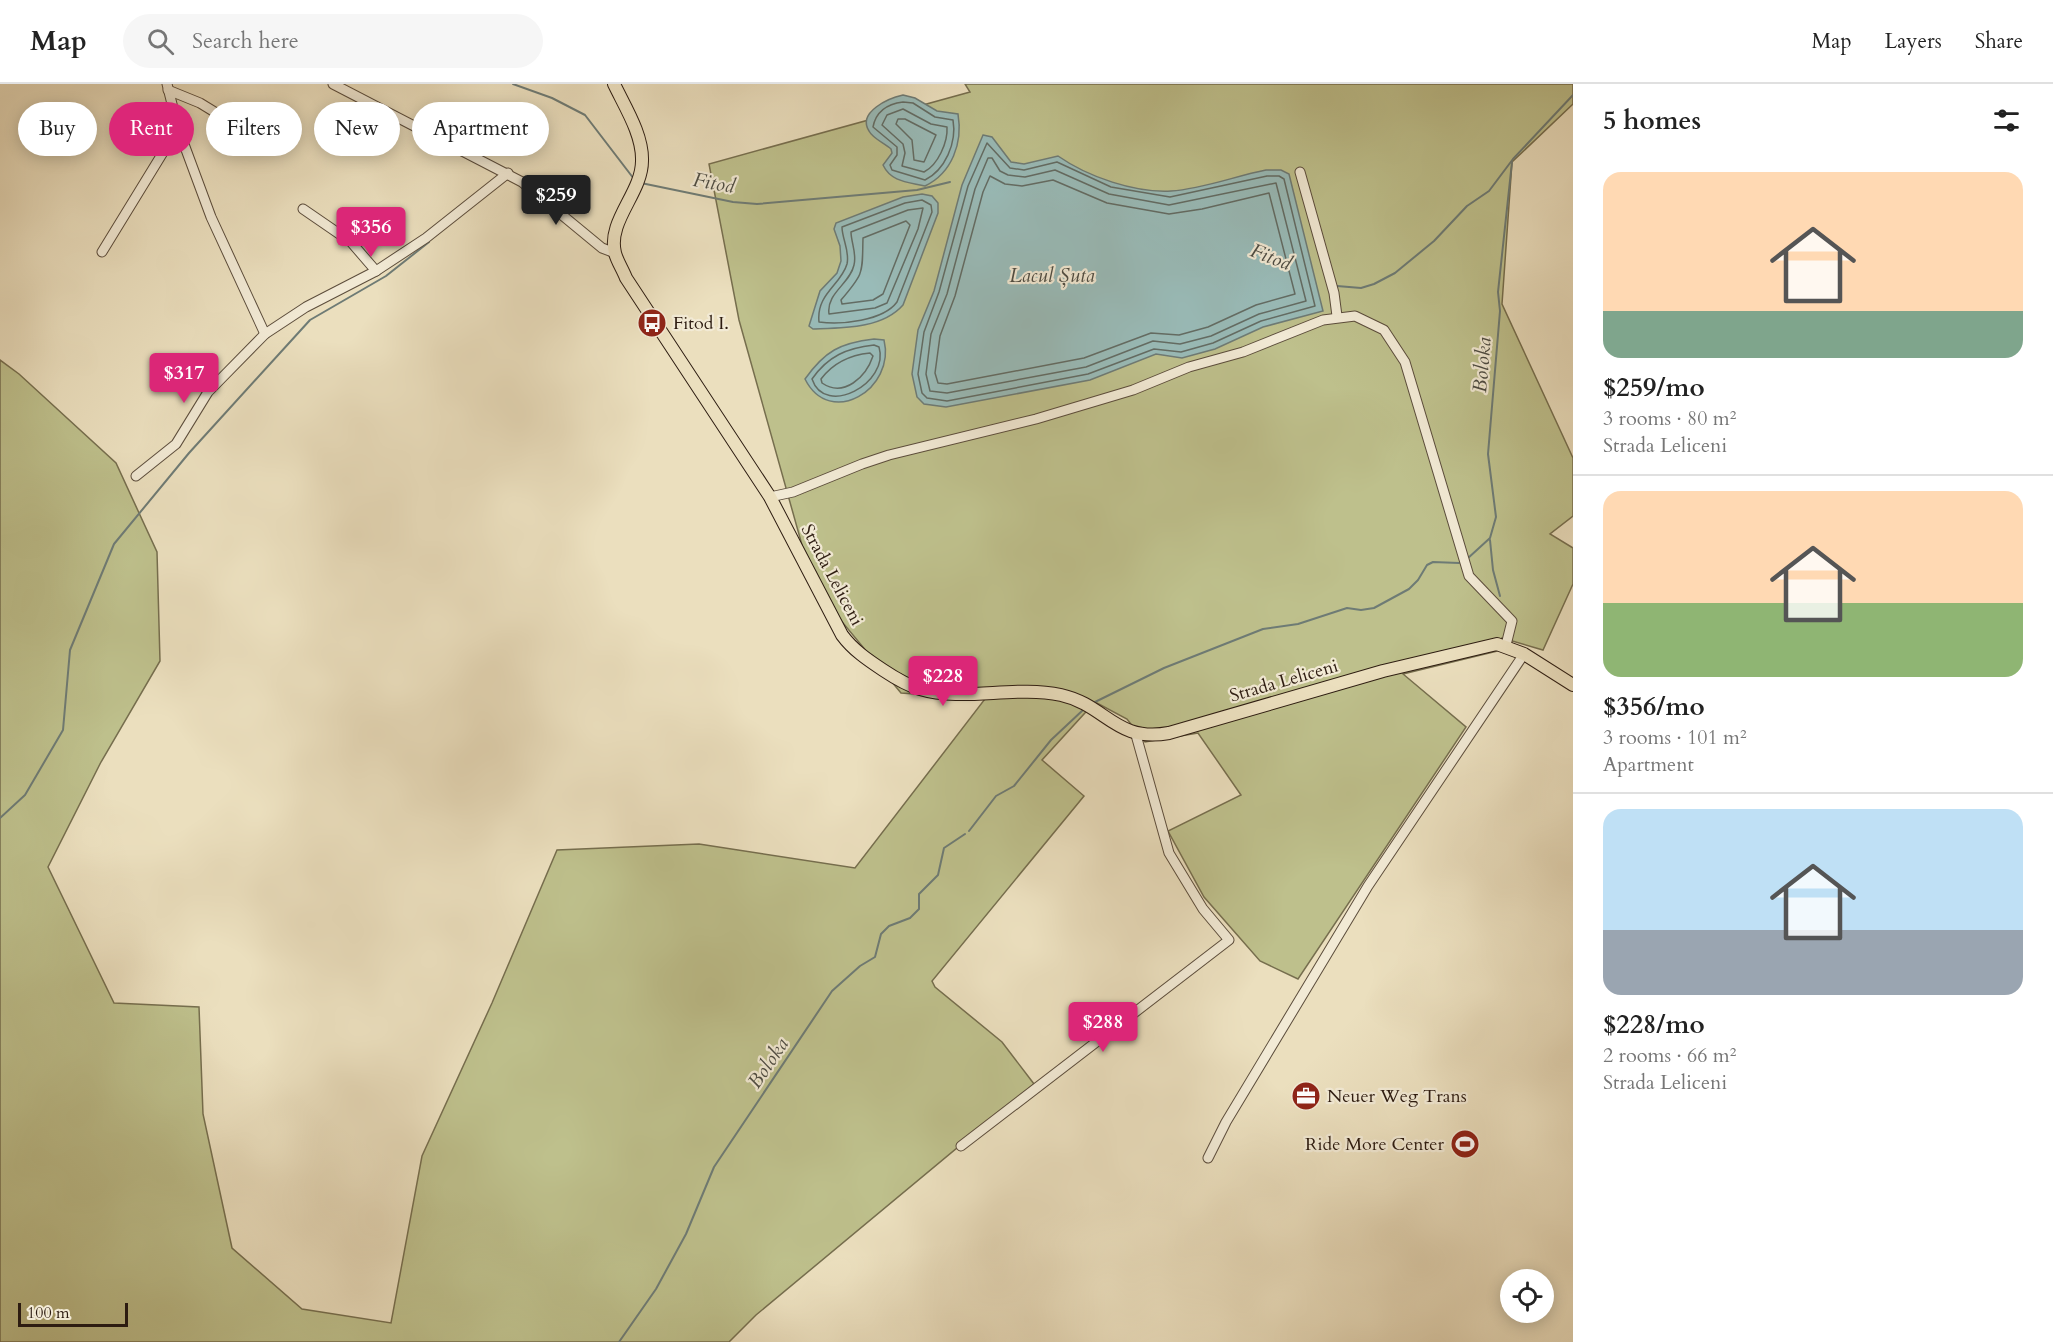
<!DOCTYPE html>
<meta charset="utf-8">
<style>
:root{--surface:#fff;--page:#f6f6f6;--text:#222;--muted:#767676;--line:#e0e0e0;--accent:#db2777}
body{margin:0;font-family:Cardo,serif;background:var(--page);color:var(--text);height:100vh;display:flex;flex-direction:column;font-size:22px;white-space:nowrap}
*{box-sizing:border-box;margin:0}
p{font-size:20px;color:var(--muted)}
.icon{flex:none;width:33px;height:33px;fill:none;stroke:currentColor;stroke-width:2;stroke-linecap:round;stroke-linejoin:round}
.map{position:relative;flex:1;overflow:hidden}
.details{display:flex;flex-direction:column;background:var(--surface);width:480px}
.details>*{flex:none}
.banner{position:absolute;left:18px;top:18px;width:570px;height:54px;display:flex;gap:12px}
.tools{position:absolute;left:1500px;top:1185px;display:grid;gap:12px}
.tools a{display:grid;place-items:center;width:54px;height:54px;border-radius:50%;background:var(--surface);box-shadow:0 3px 15px #0003;font-size:30px}
.scale{position:absolute;left:18px;bottom:15px;width:110px;box-sizing:border-box;padding-left:6px;border:3px solid #2d1c11;border-top:0;font-size:16px;line-height:21px;white-space:nowrap;color:#2d1c11;-webkit-text-stroke:4px #f2ead5;paint-order:stroke}
.price{position:absolute;translate:-50% -51px;padding:0 14px;border-radius:6px;background:var(--accent);color:#fff;font-size:20px;line-height:39px;filter:drop-shadow(0 2px 3px #0008)}
.price::after{content:'';position:absolute;left:50%;top:36px;width:18px;height:14px;margin-left:-9px;background:inherit;clip-path:polygon(0 0,100% 0,50% 100%)}
.price.current{background:#222;color:#fff}
ul{padding:0;list-style:none}
li{display:grid;align-content:center;gap:12px;height:318px;padding:0 30px}
li+li{border-top:2px solid var(--line)}
li span{display:grid;place-items:center;height:186px;border-radius:18px;color:#555}
li>.icon{margin-inline-start:auto}
span .icon{width:108px;height:108px;fill:#fffc;stroke-width:1}
li b{font-size:26px}
h2{display:flex;justify-content:space-between;align-items:center;height:72px;padding:0 30px;font-size:26px}
.chip{padding:0 21px;border-radius:27px;background:var(--surface);box-shadow:0 3px 15px #0003;font-size:21px;line-height:54px}
.chip.current{background:var(--accent);color:#fff}
header{display:flex;align-items:center;gap:36px;box-sizing:border-box;height:84px;padding:0 30px;background:var(--surface);border-bottom:2px solid var(--line)}
header strong{font-size:28px}
nav{display:flex;gap:33px;margin-inline-start:auto;font-size:21px}
.search{width:420px;height:54px;background:var(--page);display:flex;align-items:center;gap:15px;box-sizing:border-box;padding:0 21px;border-radius:33px;color:var(--muted);font-size:22px}
main{display:flex;flex:1;min-height:0}
.map>svg:first-child{display:block}
</style>
<header>
<strong>Map</strong>
<div class="search"><svg class="icon" aria-label="search" viewBox="0 0 24 24"><circle cx="10" cy="10" r="6"/><path d="M15 15l6 6"/></svg>Search here</div>
<nav><a>Map</a><a>Layers</a><a>Share</a></nav>
</header>
<main>
<div class="map">
<svg width="1573" height="1258" viewBox="0 0 1573 1258">
<rect width="100%" height="100%" fill="#ebdfbe"/>
<filter id="stains"><feTurbulence type="fractalNoise" baseFrequency=".00333" numOctaves="4"/><feColorMatrix values="0 0 0 0 .2 0 0 0 0 .09 0 0 0 0 .02 0 0 0 .5 -.17"/></filter>
<radialGradient id="worn" r=".72"><stop offset=".6" stop-color="#630" stop-opacity="0"/><stop offset="1" stop-color="#630" stop-opacity=".3"/></radialGradient>
<path fill="#bec08c" stroke="#766e4e" stroke-width="1.5" d="M965 0H1573V20L1512 78 1502 220 1573 374V432L1550 450 1573 464V500L1543 566 1502 554 1497 567 1403 590 1466 643 1298 895 1260 877 1204 813 1168 747 1241 711 1198 649 1145 658 1127 635 1095 618 1042 676 1084 712 932 897 935 903 1002 958 1034 1000 756 1231 729 1258H0V276L19 290 116 379 157 468 160 577 101 678 48 783 114 919 199 923 203 1030 232 1164 302 1225 391 1239 422 1072 492 919 557 766 699 760 855 784 985 615 901 609 814 504 739 236 709 80 970 8Z"/>
<g fill="#99bbb8" stroke="#6e7b75" stroke-width="1.5">
<path d="M903 11 915 14 937 27 958 30C963 59 952 89 925 102 908 98 891 98 883 81L892 69 891 65C885 59 873 55 869 47 857 28 889 14 903 11Z"/>
<path d="M983 51 992 53 1011 78 1024 80 1058 72C1088 93 1135 109 1171 107 1203 105 1235 92 1266 86H1281L1289 90 1323 227 1263 243 1215 265 1182 274 1156 270 1090 296 946 323 924 320 917 313 912 290 918 246 934 207 962 101Z"/>
<path d="M922 110 932 112 938 119V129L903 221C882 245 842 244 813 245L809 242 820 207 837 189 841 177 840 162 834 145 836 139 903 113Z"/>
<path d="M874 255 884 256C896 305 830 345 805 295 825 267 840 259 874 255Z"/>
</g>
<g fill="none" stroke-linecap="round" stroke-linejoin="round">
<g stroke="#636c64" stroke-width="1.5">
<path d="M903 18 913 19 935 33 953 36C957 59 945 86 925 96L892 86 890 81 897 71V63L873 43C876 27 887 20 903 18Z"/>
<path d="M903 25 931 40 947 43C948 58 938 81 924 88L902 82 905 69 903 60 882 41 887 31Z"/>
<path d="M898 35H905L936 51 924 78 914 76 912 56 896 40Z"/>
<path d="M987 59 1010 84 1024 86 1057 78 1111 103 1170 113 1267 92H1279L1284 95 1315 222 1261 237 1213 259 1181 268 1154 265 1088 290 947 317 927 314 922 309 918 290 924 248 939 208 968 102Z"/>
<path d="M988 74H992L1000 87 1008 91 1025 93 1055 86 1109 110 1169 121 1276 99 1306 217 1259 230 1211 252 1180 260 1153 257 1086 283 947 309 930 307 926 290 931 250 947 210 975 105Z"/>
<path d="M990 92 1005 100 1022 102 1053 96 1107 119 1169 130 1202 125 1269 109 1295 210 1256 221 1208 243 1179 251 1151 249 1084 274 947 300 938 299 935 289 940 252 955 212 983 108Z"/>
<path d="M922 116 931 121 932 128 897 218C883 237 841 241 819 238 816 210 841 201 847 180 850 167 842 155 842 143L905 119Z"/>
<path d="M923 124 918 145 887 219 875 224 829 230C826 209 850 200 854 181 857 170 851 158 851 148L908 126Z"/>
<path d="M906 137 910 141 883 210 873 216 842 220 841 216C865 188 862 189 863 154Z"/>
<path d="M874 261 879 263C890 299 825 334 812 295 828 272 847 264 874 261Z"/>
<path d="M870 269 873 272C866 293 844 314 822 299L821 295C833 279 850 271 870 269Z"/>
</g>
<g stroke="#6e7b75" stroke-width="2">
<path d="M513 0 552 14 585 31 634 95"/>
<path d="M641 99 733 118 757 120 917 106 950 98"/>
<path d="M1337 202 1361 204 1374 200 1395 189 1434 157 1467 122 1489 107 1513 75 1573 11"/>
<path d="M1490 456 1493 486 1500 512"/>
<path d="M1467 475 1490 454 1496 433 1488 370 1500 227 1498 208 1512 78"/>
<path d="M1095 618 1164 584 1263 545 1298 540 1347 524 1361 526 1374 524 1409 505 1418 496 1427 481 1433 478 1459 479"/>
<path d="M0 734 25 711 63 646 70 566 114 460 189 369 310 236 386 192 429 158"/>
<path d="M969 747 996 712 1014 702 1051 656 1083 626"/>
<path d="M619 1258 656 1205 686 1150 714 1083 832 907 860 882 875 873 881 850 889 842 910 834 919 825V810L938 791 944 764 965 750"/>
</g>
<g stroke="#5c4d3c" stroke-width="11">
<g id="minor">
<path d="M167 0 178 44 211 133 265 250"/>
<path d="M333 0 522 98 602 164 615 169"/>
<path d="M168 6 200 19 257 54"/>
<path d="M1300 88 1334 209 1337 232"/>
<path d="M303 125 351 158 376 187"/>
<path d="M102 168 178 44"/>
<path d="M136 392 176 360 208 308 265 250 306 223 376 187 426 154 508 89"/>
<path d="M770 413 793 408 862 380 889 371 1036 335 1133 306 1189 283 1243 268 1323 236 1355 232 1384 246 1405 278 1469 492 1512 537 1506 561"/>
<path d="M961 1062 1229 856 1203 825 1169 769 1136 651"/>
<path d="M1208 1074 1226 1038 1368 802 1524 570"/>
</g>
</g>
<g stroke="#2d1c11" stroke-width="14">
<path id="major" d="M614 0C625 23 643 51 642 77 642 109 607 137 615 169 617 177 623 186 626 194L770 413 842 551C853 566 868 576 883 586 895 594 906 601 920 605 963 618 1015 601 1061 611 1106 621 1116 659 1169 649L1383 587 1497 560 1524 570 1573 601"/>
</g>
<use href="#minor" stroke="#f2ead5" stroke-width="9"/>
<use href="#major" stroke="#ebdfbe" stroke-width="12"/>
</g>
<defs>
<g id="bus-disc" transform="scale(1.5)"><circle r="9.5" fill="#8f2418" stroke="#f2ead5"/><path d="M-5-6H5V4H4V6H2V4H-2V6H-4V4H-5ZM-3.5-4V0h7V-4ZM-3.5 1.2v1.5H-2V1.2ZM2 1.2v1.5H3.5V1.2Z" fill="#fff"/></g>
<g id="office-disc" transform="scale(1.5)"><circle r="9.5" fill="#8f2418" stroke="#f2ead5"/><path d="M-6-3h4V-5.5h4V-3h4V5H-6ZM-1-4.5V-3h2v-1.5ZM-6 0V1H6V0Z" fill="#fff"/></g>
<g id="stadium-disc" transform="scale(1.5)"><circle r="9.5" fill="#8f2418" stroke="#f2ead5"/><path d="M0-5a6.5 5 0 1 0 0 10a6.5 5 0 1 0 0-10ZM-3.5-1.8h7v3.6h-7Z" fill="#fff"/></g>
</defs>
<g fill-rule="evenodd">
<use href="#bus-disc" x="652" y="239"/>
<use href="#office-disc" x="1306" y="1012"/>
<use href="#stadium-disc" x="1465" y="1060"/>
</g>
<g text-anchor="middle" dominant-baseline="central" stroke-width="4.5" stroke-linejoin="round" paint-order="stroke">
<g font-size="18" fill="#2d1c11" stroke="#f2ead5" text-anchor="start">
<text x="673" y="239">Fitod I.</text>
<text x="1327" y="1012">Neuer Weg Trans</text>
<text x="1444" y="1060" text-anchor="end">Ride More Center</text>
</g>
<g font-size="18" fill="#2d1c11" stroke="#f2ead5">
<text transform="translate(832 491) rotate(62)">Strada Leliceni</text>
<text transform="translate(1284 597) rotate(-16)">Strada Leliceni</text>
</g>
<g font-size="20" font-style="italic" fill="#4d4c43" stroke="#f2ead5">
<text transform="translate(714 99) rotate(10)">Fitod</text>
<text transform="translate(1271 173) rotate(21)">Fitod</text>
<text x="1052" y="191">Lacul Șuta</text>
<text transform="translate(1482 281) rotate(-85)">Boloka</text>
<text transform="translate(768 979) rotate(-56)">Boloka</text>
</g>
</g>
<rect width="100%" height="100%" filter="url(#stains)"/>
<rect width="100%" height="100%" fill="url(#worn)"/>
</svg>
<div class="tools">
<a><svg class="icon" aria-label="locate" viewBox="0 0 24 24"><circle cx="12" cy="12" r="6"/><path d="M12 2v4M12 18v4M2 12h4M18 12h4"/></svg></a>
</div>
<div class="scale">100 m</div>
<b class="price current" style="left:556px;top:142px">$259</b>
<b class="price" style="left:371px;top:174px">$356</b>
<b class="price" style="left:184px;top:320px">$317</b>
<b class="price" style="left:943px;top:623px">$228</b>
<b class="price" style="left:1103px;top:969px">$288</b>
<div class="banner">
<a class="chip">Buy</a>
<a class="chip current">Rent</a>
<a class="chip">Filters</a>
<a class="chip">New</a>
<a class="chip">Apartment</a>
</div>
</div>
<section class="details">
<h2>5 homes<svg class="icon" aria-label="filters" viewBox="0 0 24 24"><path d="M4 7h16M4 17h16"/><circle cx="9" cy="7" r="2"/><circle cx="15" cy="17" r="2"/></svg></h2>
<ul>
<li><span style="background:linear-gradient(#ffd9b3 75%,#7fa58c 0)"><svg class="icon" aria-label="home" viewBox="0 0 24 24"><path d="M3 11l9-7 9 7M6 9v11h12V9"/></svg></span><div><b>$259/mo</b><p>3 rooms · 80 m²</p><p>Strada Leliceni</p></div></li>
<li><span style="background:linear-gradient(#ffd9b3 60%,#8fb573 0)"><svg class="icon" aria-label="home" viewBox="0 0 24 24"><path d="M3 11l9-7 9 7M6 9v11h12V9"/></svg></span><div><b>$356/mo</b><p>3 rooms · 101 m²</p><p>Apartment</p></div></li>
<li><span style="background:linear-gradient(#bfe0f5 65%,#9aa5b1 0)"><svg class="icon" aria-label="home" viewBox="0 0 24 24"><path d="M3 11l9-7 9 7M6 9v11h12V9"/></svg></span><div><b>$228/mo</b><p>2 rooms · 66 m²</p><p>Strada Leliceni</p></div></li>
</ul>
</section>
</main>
